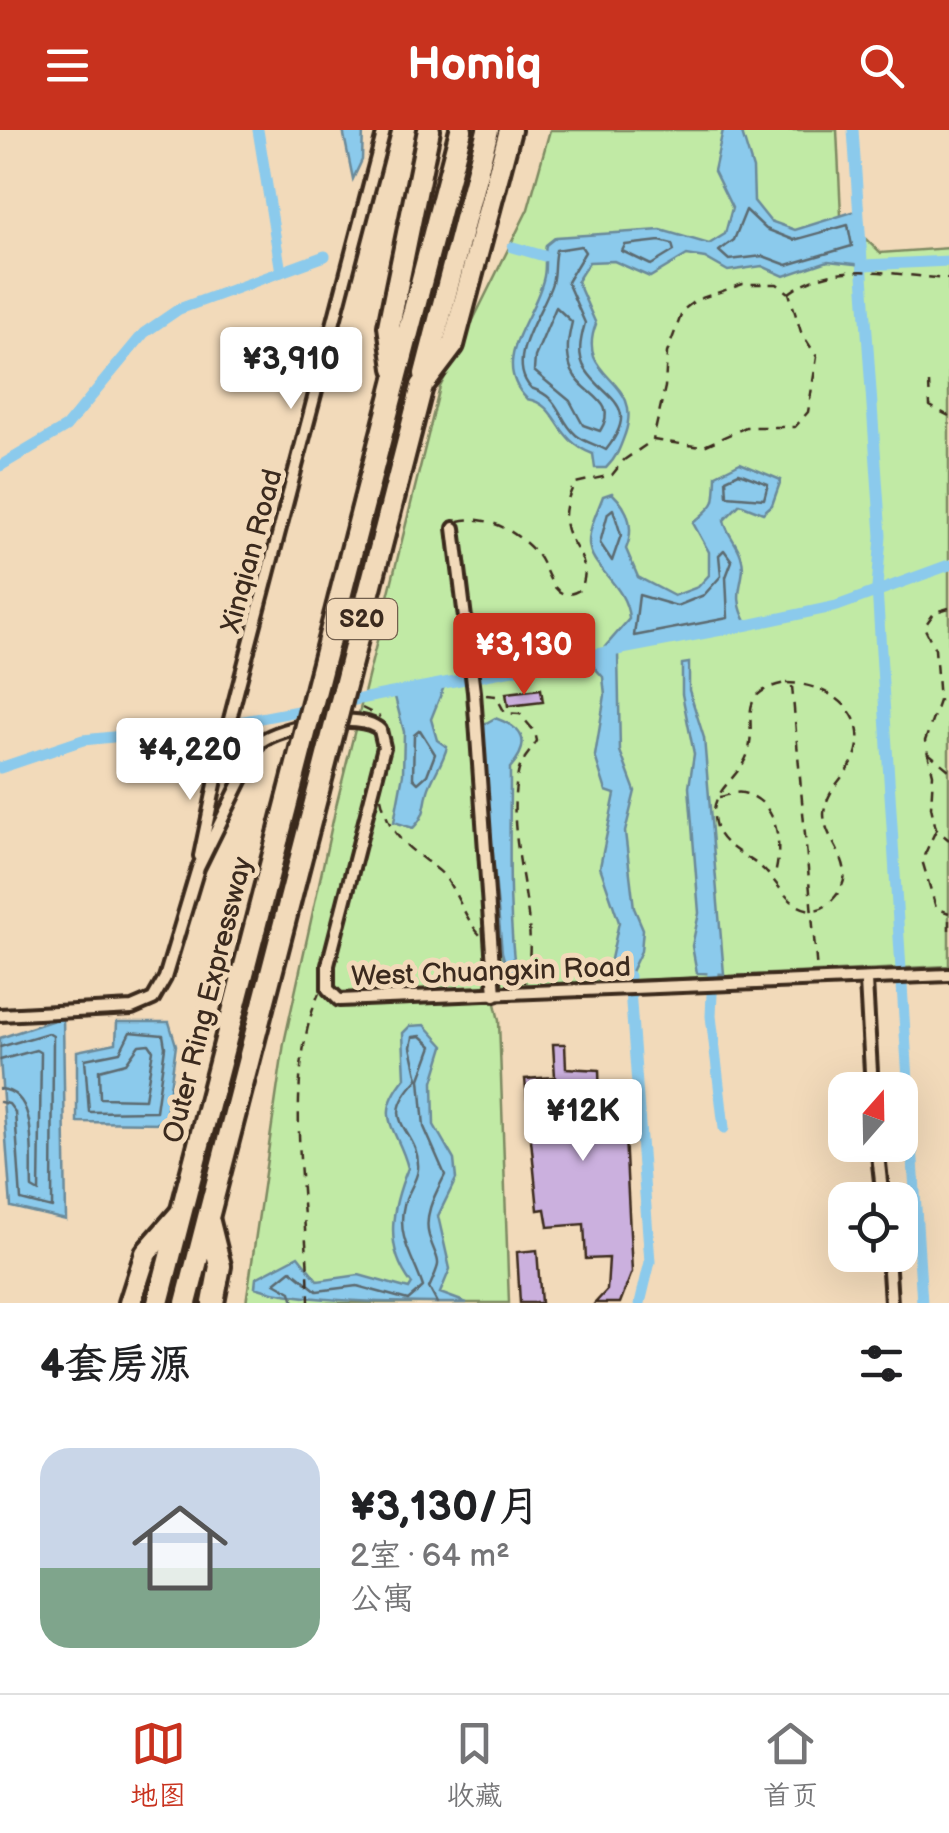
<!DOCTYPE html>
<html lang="zh">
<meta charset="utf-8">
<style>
:root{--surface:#fff;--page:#f6f6f6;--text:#202124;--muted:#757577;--line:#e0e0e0;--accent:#c8321e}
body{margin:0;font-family:"Balsamiq Sans","LXGW WenKai TC",sans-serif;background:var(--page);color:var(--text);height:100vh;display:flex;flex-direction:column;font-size:38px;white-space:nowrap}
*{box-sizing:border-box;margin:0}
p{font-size:32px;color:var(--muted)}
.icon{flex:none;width:55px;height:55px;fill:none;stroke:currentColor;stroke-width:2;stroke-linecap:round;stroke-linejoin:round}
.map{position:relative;height:1173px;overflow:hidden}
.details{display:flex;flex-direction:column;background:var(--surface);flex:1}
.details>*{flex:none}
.needle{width:65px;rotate:20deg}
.buttons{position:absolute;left:828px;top:942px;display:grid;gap:20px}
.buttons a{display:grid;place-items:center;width:90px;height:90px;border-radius:20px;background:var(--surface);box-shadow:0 10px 40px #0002;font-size:50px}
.price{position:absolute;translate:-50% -85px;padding:0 22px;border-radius:10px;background:#fff;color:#222;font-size:32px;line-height:65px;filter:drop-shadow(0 2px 5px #0008)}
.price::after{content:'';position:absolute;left:50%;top:60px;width:30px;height:22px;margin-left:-15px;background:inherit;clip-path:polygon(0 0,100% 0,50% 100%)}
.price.current{background:var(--accent);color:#fff}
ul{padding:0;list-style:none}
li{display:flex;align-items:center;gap:30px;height:250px;padding:0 40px}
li+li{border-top:2px solid var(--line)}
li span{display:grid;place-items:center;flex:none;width:280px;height:200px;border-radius:30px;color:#555}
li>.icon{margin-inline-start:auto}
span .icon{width:120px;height:120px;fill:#fffc;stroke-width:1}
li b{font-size:42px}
h2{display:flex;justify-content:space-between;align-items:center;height:120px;padding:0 40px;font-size:42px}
header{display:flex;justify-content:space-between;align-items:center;height:130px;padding:0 40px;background:var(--accent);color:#fff;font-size:45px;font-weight:800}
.tab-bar{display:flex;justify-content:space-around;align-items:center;height:140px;border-top:2px solid var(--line);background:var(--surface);font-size:28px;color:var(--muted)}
.tab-bar a{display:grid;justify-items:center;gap:5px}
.tab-bar .current{color:var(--accent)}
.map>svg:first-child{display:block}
</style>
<header><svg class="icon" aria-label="menu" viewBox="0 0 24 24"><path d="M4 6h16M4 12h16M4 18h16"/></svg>Homiq<svg class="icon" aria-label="search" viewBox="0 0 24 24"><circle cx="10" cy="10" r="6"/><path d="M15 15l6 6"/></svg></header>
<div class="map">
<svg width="949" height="1173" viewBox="0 0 949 1173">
<rect width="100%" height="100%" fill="#f2daba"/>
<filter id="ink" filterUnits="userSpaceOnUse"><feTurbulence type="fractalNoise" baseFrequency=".01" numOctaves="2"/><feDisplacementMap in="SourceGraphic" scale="20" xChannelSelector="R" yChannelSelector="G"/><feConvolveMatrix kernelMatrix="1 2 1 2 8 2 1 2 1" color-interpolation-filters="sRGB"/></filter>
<g filter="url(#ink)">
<path fill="#c1eaa5" stroke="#7e8a62" stroke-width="2.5" d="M550 0H837L841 85 880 123 949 118V836L600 852 494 869 499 891 509 1173H246L284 913 337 672 440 257 528 79Z"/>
<g fill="#8bcaec" stroke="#6b8a9a" stroke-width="2.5">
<path d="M343 0H363L362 30 353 49Z"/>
<path d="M723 0H741L753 39 754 71 770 91 795 100 859 80 864 135 828 131 784 146 762 136 728 141 705 128 687 125 650 147 614 131 589 132 577 151 596 194C574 251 645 246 625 304 620 318 617 327 606 338H595L593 324C553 309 560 275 527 269 488 230 536 188 544 146 546 136 544 125 546 115L556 107 661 100 709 114 725 104 732 78 714 41Z"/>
<path d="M740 333 781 350 772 375 763 383 740 374 724 390C727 405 737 412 741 426 749 450 728 461 748 495L618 523 620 621 635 661 625 702 634 778 643 799 641 821 629 846 614 842 611 829 619 792 600 737 615 664 606 661 595 626 605 565 603 547 586 528 597 526 629 489C627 454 590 439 589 413 589 397 598 380 603 366L612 363C629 379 635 397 626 419L638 447 674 466 698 457 709 445V422L693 393C716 372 715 379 716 345Z"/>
<path d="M689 533V560L704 608 724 844 697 843 692 816 699 783 689 657 694 624 682 564V534Z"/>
<path d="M445 554 431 589 437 610 447 617C443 633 432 647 428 661 424 677 426 685 413 698L394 692 403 644 404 602 394 563Z"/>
<path d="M495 588C524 598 532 613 510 638 510 710 507 783 517 856L511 855 502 822 481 596Z"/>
<path d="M63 887 66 1090 11 1077 0 928V908Z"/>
<path d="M117 892H169L176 915 165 993 77 992V921L116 913Z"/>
<path d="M425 895 444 916 433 952 434 995 454 1030 456 1049 438 1086 450 1139 440 1163 467 1173C410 1173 301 1173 255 1157L256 1148 298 1126 318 1151 359 1145 409 1159 412 1154C383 1117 392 1077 408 1038 398 997 372 989 405 948L403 903 410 896Z"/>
</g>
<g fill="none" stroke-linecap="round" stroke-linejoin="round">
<g stroke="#5b6a70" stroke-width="2.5">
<path d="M746 80 766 99 794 110 848 95 852 116 787 135 763 126 729 130 719 121 734 110Z"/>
<path d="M660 111 672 114 674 121 651 135 622 121 625 115Z"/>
<path d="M581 116 585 122 567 152 585 193C581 208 576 225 586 240 605 270 642 274 606 320 597 315 584 312 576 305 557 288 562 268 531 258 504 229 543 183 552 153 555 142 553 131 556 120Z"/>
<path d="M556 177 572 192C568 209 565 224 572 241 583 266 620 270 600 301L583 295 570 271 534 241 535 227Z"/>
<path d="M739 343 768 354 764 369 727 366 726 349Z"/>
<path d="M613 379 621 405 612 431 600 413 608 383Z"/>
<path d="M724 420 732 431 726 447 728 488 634 506 639 465 677 476 704 465 721 446 719 425Z"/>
<path d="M420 600 435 624 427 645 418 653 413 648 414 605Z"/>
<path d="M130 902 163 905 165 917 156 981 89 982 85 929 120 922Z"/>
<path d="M149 914 153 920 145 969 100 968 99 940 126 933 139 915Z"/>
<path d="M0 917 48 903 53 906 52 1078 21 1070 15 982 9 974 0 972"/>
<path d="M0 930 36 920 41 923 39 1062 32 1058C30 1028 40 962 0 959"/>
<path d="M294 1173 291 1162 275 1153 291 1140 317 1161 357 1156 408 1170 423 1157C414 1129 396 1107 404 1075 407 1063 417 1051 418 1039 421 997 374 995 418 949L411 917 413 907 421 906 432 916 420 949 424 997 445 1045C436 1063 423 1084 429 1106 438 1136 444 1125 429 1158L437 1173"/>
</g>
<g stroke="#8bcaec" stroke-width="11">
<path d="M258 0 281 142"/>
<path d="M853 0 881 406 877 458 922 1173"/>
<path d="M513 117 544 126"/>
<path d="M864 135 949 131"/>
<path d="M0 336 66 297 144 203 179 179 325 126"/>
<path d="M0 638 83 610 213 597 748 495 837 476 949 435"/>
<path d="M713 842 711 886 724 998"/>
<path d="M629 846 650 1132 640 1173"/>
</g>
</g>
<g fill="#cbb0de" stroke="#3b2a1e" stroke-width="2.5">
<path d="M541 559 543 572 508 576 506 563Z"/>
<path d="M553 914H565L566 938 599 940 600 968 623 967 632 1142 620 1173H595L607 1160 609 1128 586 1129 584 1094 548 1097 545 1079 538 1080 525 949 555 947Z"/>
<path d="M537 1120 541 1173H520L517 1122Z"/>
</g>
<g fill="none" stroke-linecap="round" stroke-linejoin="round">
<g stroke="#3b2a1e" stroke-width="18">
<g id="minor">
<path d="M454 398 474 562 495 865"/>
<path d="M200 726 223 616 384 0"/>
<path d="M866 851 872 960"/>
<path d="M0 885 132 878 153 869 165 848 198 738 260 612C282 596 360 580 380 600L384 617 328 835V859L339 870 949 845"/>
<path d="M877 1015 883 1070"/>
<path d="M888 1125 891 1173"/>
</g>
</g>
<g stroke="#3b2a1e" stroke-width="28">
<g id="motorway">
<path d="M395 238 389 196 429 0"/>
<path d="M425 244 488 0"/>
<path d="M396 249 461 0"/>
<path d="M422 256 453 215 510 0"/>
<path d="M209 1092 220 1136 213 1173"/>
<path d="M130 1173 146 1123 179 1085"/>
<path d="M158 1173 278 708"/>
<path d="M186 1173 302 723"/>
</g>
</g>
<g stroke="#3b2a1e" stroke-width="2.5" stroke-dasharray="10 8" stroke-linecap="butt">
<path d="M789 163C837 127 894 146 949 149"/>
<path d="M929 253 930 276 949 286"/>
<path d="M459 391C487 384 517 402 535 422 550 438 551 478 581 459 599 415 543 414 575 353L612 345 624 330 653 310 702 317 746 297H795L808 282 817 227 801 202 789 163 777 154H743L696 170 683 180 667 223 665 257 653 310"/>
<path d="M949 478 935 482 924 497 935 519 939 571 925 611 933 644 931 677 936 699 949 710"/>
<path d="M786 553C821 553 867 576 857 620 852 643 828 654 824 683 824 715 863 735 834 768 827 776 823 779 813 780 790 779 781 757 767 743 753 727 723 719 716 697 705 661 739 651 748 623 758 590 733 563 786 553Z"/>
<path d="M792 556 817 842"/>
<path d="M486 565 496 566 505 583 520 584 535 602 537 611C530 623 521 629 518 644 503 712 543 785 525 853"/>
<path d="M362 578 380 587"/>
<path d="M236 612 252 605"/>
<path d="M927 622 949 640"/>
<path d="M719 667C727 666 735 661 743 663 780 671 783 719 774 748"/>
<path d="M381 668C390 708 408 717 438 740 454 752 464 790 482 807"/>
<path d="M936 700 922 730 936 778 949 783"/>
<path d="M949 790V803"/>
<path d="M309 1173C308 1077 281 952 319 863"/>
</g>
<use href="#minor" stroke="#f2daba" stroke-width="10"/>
<use href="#motorway" stroke="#f2daba" stroke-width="20"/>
<g stroke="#3b2a1e" stroke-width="28" stroke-linecap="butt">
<g id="motorway-bridge">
<path d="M278 708 396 249"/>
<path d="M302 723 422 256"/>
</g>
</g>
<use href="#motorway-bridge" stroke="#f2daba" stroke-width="20"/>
</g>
</g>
<g text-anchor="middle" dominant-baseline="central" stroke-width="10" stroke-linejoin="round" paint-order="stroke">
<rect fill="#f2daba" stroke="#725f4d" stroke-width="2.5" x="327" y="469" width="70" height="40" rx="8"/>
<g font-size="25" font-weight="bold" fill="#3b2a1e">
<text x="362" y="489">S20</text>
</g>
<g font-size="28" fill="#3b2a1e" stroke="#f2daba">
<text transform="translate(252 421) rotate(-75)">Xinqian Road</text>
<text transform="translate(491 842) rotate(-2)">West Chuangxin Road</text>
<text transform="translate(208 870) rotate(-76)">Outer Ring Expressway</text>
</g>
</g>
</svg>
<div class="buttons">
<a><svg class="needle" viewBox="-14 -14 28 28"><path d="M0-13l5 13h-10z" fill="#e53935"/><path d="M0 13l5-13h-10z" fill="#757577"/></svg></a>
<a><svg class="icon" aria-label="locate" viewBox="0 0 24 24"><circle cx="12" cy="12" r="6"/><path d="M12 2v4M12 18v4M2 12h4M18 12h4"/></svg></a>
</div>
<b class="price" style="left:291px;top:282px">¥3,910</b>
<b class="price current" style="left:524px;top:568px">¥3,130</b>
<b class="price" style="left:190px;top:673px">¥4,220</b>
<b class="price" style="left:583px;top:1034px">¥12K</b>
</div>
<section class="details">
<h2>4套房源<svg class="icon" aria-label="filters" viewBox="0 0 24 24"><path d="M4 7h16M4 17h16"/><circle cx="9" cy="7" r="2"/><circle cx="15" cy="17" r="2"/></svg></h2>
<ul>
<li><span style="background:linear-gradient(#c9d6e8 60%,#7fa58c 0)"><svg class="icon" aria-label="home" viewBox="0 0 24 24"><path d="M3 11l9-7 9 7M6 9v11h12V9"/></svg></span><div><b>¥3,130/月</b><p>2室 · 64 m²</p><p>公寓</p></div></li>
</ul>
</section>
<nav class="tab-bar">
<a class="current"><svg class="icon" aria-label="map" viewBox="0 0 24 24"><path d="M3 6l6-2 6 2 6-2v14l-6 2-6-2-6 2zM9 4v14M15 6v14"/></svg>地图</a>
<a><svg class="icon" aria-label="saved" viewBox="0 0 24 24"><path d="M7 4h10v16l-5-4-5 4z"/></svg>收藏</a>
<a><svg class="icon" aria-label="home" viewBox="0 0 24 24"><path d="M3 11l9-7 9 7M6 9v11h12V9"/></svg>首页</a>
</nav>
